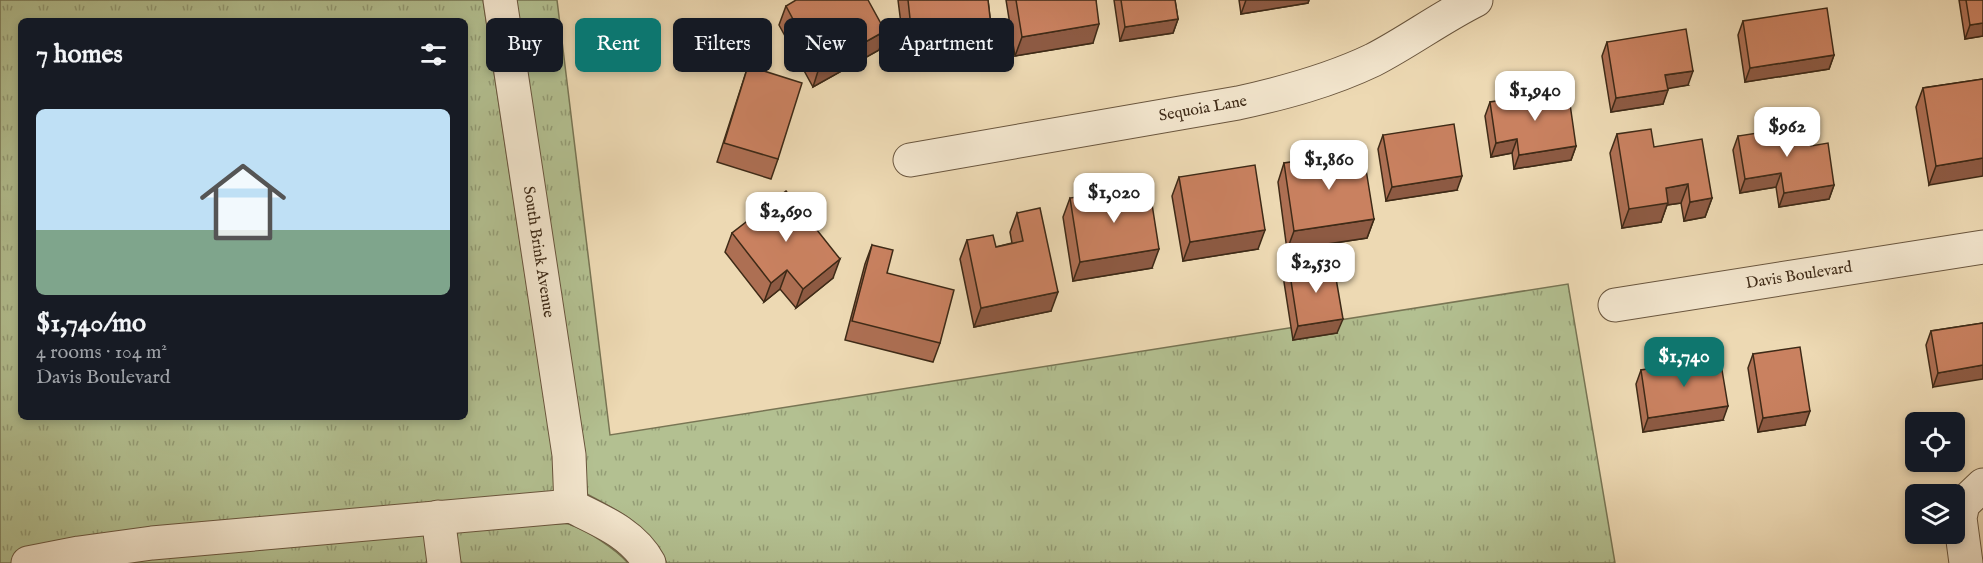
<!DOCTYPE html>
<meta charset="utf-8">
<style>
:root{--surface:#171b24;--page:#20242c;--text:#f1f3f6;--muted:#9ea1a6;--accent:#0f766e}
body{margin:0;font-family:"IM FELL English",serif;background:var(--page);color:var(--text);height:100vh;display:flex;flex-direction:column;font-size:22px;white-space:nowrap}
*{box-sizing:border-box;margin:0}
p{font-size:20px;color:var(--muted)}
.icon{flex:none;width:33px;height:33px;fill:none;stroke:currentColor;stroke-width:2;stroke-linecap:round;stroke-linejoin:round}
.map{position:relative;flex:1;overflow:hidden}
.sheet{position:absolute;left:18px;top:18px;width:450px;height:402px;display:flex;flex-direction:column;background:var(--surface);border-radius:9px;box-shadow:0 3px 9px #0003}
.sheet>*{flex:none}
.banner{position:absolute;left:486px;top:18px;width:570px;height:54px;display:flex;gap:12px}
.buttons{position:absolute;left:1905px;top:412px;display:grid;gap:12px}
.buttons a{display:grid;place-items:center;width:60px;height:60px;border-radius:9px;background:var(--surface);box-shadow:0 3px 9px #0003;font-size:30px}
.price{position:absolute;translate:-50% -51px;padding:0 14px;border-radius:12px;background:#fff;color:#222;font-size:20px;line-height:39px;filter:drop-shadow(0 2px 3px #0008)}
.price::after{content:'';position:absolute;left:50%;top:36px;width:18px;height:14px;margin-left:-9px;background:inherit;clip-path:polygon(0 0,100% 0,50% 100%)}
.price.active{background:var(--accent);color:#fff}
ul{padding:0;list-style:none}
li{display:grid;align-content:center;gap:12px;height:318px;padding:0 18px}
li span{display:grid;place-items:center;height:186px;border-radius:9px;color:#555}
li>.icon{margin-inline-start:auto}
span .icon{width:108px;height:108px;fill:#fffc;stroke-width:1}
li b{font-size:26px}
h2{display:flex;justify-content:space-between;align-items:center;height:72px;padding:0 18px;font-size:26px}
.tag{padding:0 21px;border-radius:9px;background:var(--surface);box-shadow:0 3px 9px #0003;font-size:21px;line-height:54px}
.tag.active{background:var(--accent);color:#fff}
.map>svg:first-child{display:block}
</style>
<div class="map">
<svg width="1983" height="563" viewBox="0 0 1983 563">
<defs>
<pattern id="park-tufts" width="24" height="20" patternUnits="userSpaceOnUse" patternTransform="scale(1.5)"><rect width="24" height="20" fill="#b3c091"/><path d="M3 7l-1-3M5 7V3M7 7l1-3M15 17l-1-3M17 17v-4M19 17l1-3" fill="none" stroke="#939c75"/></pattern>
</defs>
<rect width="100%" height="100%" fill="#edd9b3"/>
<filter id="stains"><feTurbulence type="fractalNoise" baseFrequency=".00333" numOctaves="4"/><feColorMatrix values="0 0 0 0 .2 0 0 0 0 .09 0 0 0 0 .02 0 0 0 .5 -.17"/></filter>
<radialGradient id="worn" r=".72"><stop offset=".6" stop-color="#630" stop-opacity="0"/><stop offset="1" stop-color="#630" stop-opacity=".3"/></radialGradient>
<g fill="url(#park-tufts)" stroke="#787554" stroke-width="1.5" fill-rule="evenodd">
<path d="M0 0H483L553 456 555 524C559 524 565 523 569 524 587 530 616 549 628 563H0ZM21 21H465V417H21Z"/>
<path d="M516 0H557L610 435 1568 284 1615 563H667C645 524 625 514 587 494L585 452Z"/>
</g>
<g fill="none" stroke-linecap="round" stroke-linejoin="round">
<g stroke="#6a563e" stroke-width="35">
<g id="minor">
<path d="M500 0 569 455 571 506"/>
<path d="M910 160 1238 103C1284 93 1329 81 1373 60 1408 42 1440 18 1476 0"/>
<path d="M1615 305 1983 247"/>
<path d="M571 506C599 520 633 533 649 563"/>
<path d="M438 517 444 563"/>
<path d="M28 563 79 553 152 543 571 506"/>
<path d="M1966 563 1960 518 1963 504 1983 485"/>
</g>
</g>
<use href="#minor" stroke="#f3e6ce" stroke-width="33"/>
</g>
<g fill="#ad6f53" stroke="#3e2a17" stroke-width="1.5">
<path d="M898 0H988L991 26 984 45 905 56Z"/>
<path d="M1006 0H1096L1093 43 1015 56Z"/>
<path d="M1114 0H1175L1178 19 1173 33 1120 41Z"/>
<path d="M1239 0H1309L1308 3 1241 14Z"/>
<path d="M1959 0H1983V36L1965 39Z"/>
<path d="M786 6 885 31 879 50 813 87 779 25Z"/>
<path d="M1743 21 1834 55 1829 69 1745 82 1738 35Z"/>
<path d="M1607 42 1688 85 1667 88 1663 104 1611 112 1602 56Z"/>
<path d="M748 66 778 159 771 179 717 162Z"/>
<path d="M1983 79 1929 185 1916 107 1923 88Z"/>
<path d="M1490 102 1576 146 1571 160 1514 169 1512 153 1491 157 1485 116Z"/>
<path d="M1617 134 1654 147 1712 198 1705 217 1684 221 1681 203 1667 205 1661 222 1622 228 1610 153Z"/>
<path d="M1383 135 1457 190 1386 201 1378 149Z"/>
<path d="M1738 136 1811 146 1834 185 1829 199 1779 207 1776 187 1740 193 1733 150Z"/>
<path d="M1284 163 1374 219 1367 238 1287 250 1278 182Z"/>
<path d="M1179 177 1258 249 1183 261 1172 196Z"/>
<path d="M1070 198 1152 268 1073 281 1063 217Z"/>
<path d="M1017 213 1051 311 974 327 960 259 967 240 996 247 1012 243 1010 232Z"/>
<path d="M732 233 833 278 796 308 780 289 764 302 725 252Z"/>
<path d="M872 245 887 273 940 343 933 362 845 340 865 264Z"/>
<path d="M1289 268 1337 333 1293 340 1284 282Z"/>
<path d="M1983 323 1933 387 1926 345 1931 331Z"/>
<path d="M1753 354 1805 425 1758 432 1748 368Z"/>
<path d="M1641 370 1723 420 1643 432 1636 384Z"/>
</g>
<g fill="#8d5a43" stroke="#3e2a17" stroke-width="1.5">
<path d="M1246 0H1309L1308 3 1241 14Z"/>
<path d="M1178 19 1173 33 1120 41 1125 27Z"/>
<path d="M1983 23V36L1965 39 1970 25Z"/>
<path d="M1099 24 1093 43 1015 56 1022 37Z"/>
<path d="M991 26 984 45 905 56 912 37Z"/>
<path d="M885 31 879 50 813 87 819 68Z"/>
<path d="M1834 55 1829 69 1745 82 1750 68Z"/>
<path d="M1693 71 1688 85 1660 90 1665 75Z"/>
<path d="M1668 90 1663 104 1611 112 1616 98Z"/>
<path d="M1517 139 1512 153 1491 157 1496 143Z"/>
<path d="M1576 146 1571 160 1514 169 1519 155Z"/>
<path d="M1983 158V176L1929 185 1936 166Z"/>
<path d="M1781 173 1776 187 1740 193 1745 179Z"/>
<path d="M1462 176 1457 190 1386 201 1392 187Z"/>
<path d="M1688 184 1681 203 1667 205 1661 222 1622 228 1629 209 1666 188Z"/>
<path d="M1834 185 1829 199 1779 207 1784 193Z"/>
<path d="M1712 198 1705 217 1684 221 1690 202Z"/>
<path d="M1374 219 1367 238 1287 250 1294 231Z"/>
<path d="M1265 230 1258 249 1183 261 1190 242Z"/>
<path d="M1159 249 1152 268 1073 281 1080 262Z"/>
<path d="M840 259 833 278 796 308 803 289Z"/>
<path d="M787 270 780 289 764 302 771 283Z"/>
<path d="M1058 292 1051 311 974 327 981 308Z"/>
<path d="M1343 319 1337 333 1293 340 1298 326Z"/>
<path d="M1983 365V379L1933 387 1938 373Z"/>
<path d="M1728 406 1723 420 1643 432 1648 418Z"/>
<path d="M1810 411 1805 425 1758 432 1763 418Z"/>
</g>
<g fill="#c98160" stroke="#3e2a17" stroke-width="1.5">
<path d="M796 0H868L885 31 819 68 786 6Z"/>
<path d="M908 0H988L991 26 912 37Z"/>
<path d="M1016 0H1096L1099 24 1022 37Z"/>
<path d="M1121 0H1175L1178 19 1125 27Z"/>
<path d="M1966 0H1983V23L1970 25Z"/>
<path d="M1827 8 1834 55 1750 68 1743 21Z"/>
<path d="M1686 29 1693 71 1665 75 1668 90 1616 98 1607 42Z"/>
<path d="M748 66 802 83 778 159 724 143Z"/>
<path d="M1983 79V158L1936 166 1923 88Z"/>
<path d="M1568 90 1576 146 1519 155 1517 139 1496 143 1490 102Z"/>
<path d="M1454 124 1462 176 1392 187 1383 135Z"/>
<path d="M1808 125 1811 146 1828 143 1834 185 1784 193 1781 173 1745 179 1738 136Z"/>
<path d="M1651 129 1654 147 1702 139 1712 198 1690 202 1688 184 1666 188 1668 203 1629 209 1617 134Z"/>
<path d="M1363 151 1374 219 1294 231 1284 163Z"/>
<path d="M1255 165 1265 230 1190 242 1179 177Z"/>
<path d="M1149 185 1159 249 1080 262 1070 198Z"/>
<path d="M786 191 840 259 803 289 787 270 771 283 732 233Z"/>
<path d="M1040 208 1058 292 981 308 967 240 993 235 996 247 1023 241 1017 213Z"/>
<path d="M872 245 893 250 887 273 954 290 940 343 852 321Z"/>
<path d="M1333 261 1343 319 1298 326 1289 268Z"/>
<path d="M1983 323V365L1938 373 1931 331Z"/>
<path d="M1800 347 1810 411 1763 418 1753 354Z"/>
<path d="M1720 358 1728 406 1648 418 1641 370Z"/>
</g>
<g text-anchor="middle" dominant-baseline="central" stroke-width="5" stroke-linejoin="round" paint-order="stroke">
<g font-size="16" fill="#3e2a17" stroke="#f3e6ce">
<text transform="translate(1203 109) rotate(-10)">Sequoia Lane</text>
<text transform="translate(538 252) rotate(81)">South Brink Avenue</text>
<text transform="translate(1799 276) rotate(-9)">Davis Boulevard</text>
</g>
</g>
<rect width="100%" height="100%" filter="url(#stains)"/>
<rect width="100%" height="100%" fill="url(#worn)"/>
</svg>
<div class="buttons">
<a><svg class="icon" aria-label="locate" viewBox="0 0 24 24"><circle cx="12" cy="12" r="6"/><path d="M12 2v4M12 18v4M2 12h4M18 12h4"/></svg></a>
<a><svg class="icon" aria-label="layers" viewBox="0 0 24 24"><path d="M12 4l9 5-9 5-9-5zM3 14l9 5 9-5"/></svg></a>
</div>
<b class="price" style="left:1535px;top:122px">$1,940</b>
<b class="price" style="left:1787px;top:158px">$962</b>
<b class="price" style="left:1329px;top:191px">$1,860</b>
<b class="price" style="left:1114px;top:224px">$1,020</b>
<b class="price" style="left:786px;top:243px">$2,690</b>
<b class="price" style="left:1316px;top:294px">$2,530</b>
<b class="price active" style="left:1684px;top:388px">$1,740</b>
<div class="banner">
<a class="tag">Buy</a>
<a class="tag active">Rent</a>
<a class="tag">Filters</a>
<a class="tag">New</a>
<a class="tag">Apartment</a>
</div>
<section class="sheet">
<h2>7 homes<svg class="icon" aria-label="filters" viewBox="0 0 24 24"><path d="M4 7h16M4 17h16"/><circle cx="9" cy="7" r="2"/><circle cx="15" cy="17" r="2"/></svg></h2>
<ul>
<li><span style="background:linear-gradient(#bfe0f5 65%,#7fa58c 0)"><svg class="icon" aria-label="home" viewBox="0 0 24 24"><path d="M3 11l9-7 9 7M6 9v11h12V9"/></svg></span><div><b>$1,740/mo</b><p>4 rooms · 104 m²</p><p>Davis Boulevard</p></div></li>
</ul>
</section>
</div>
